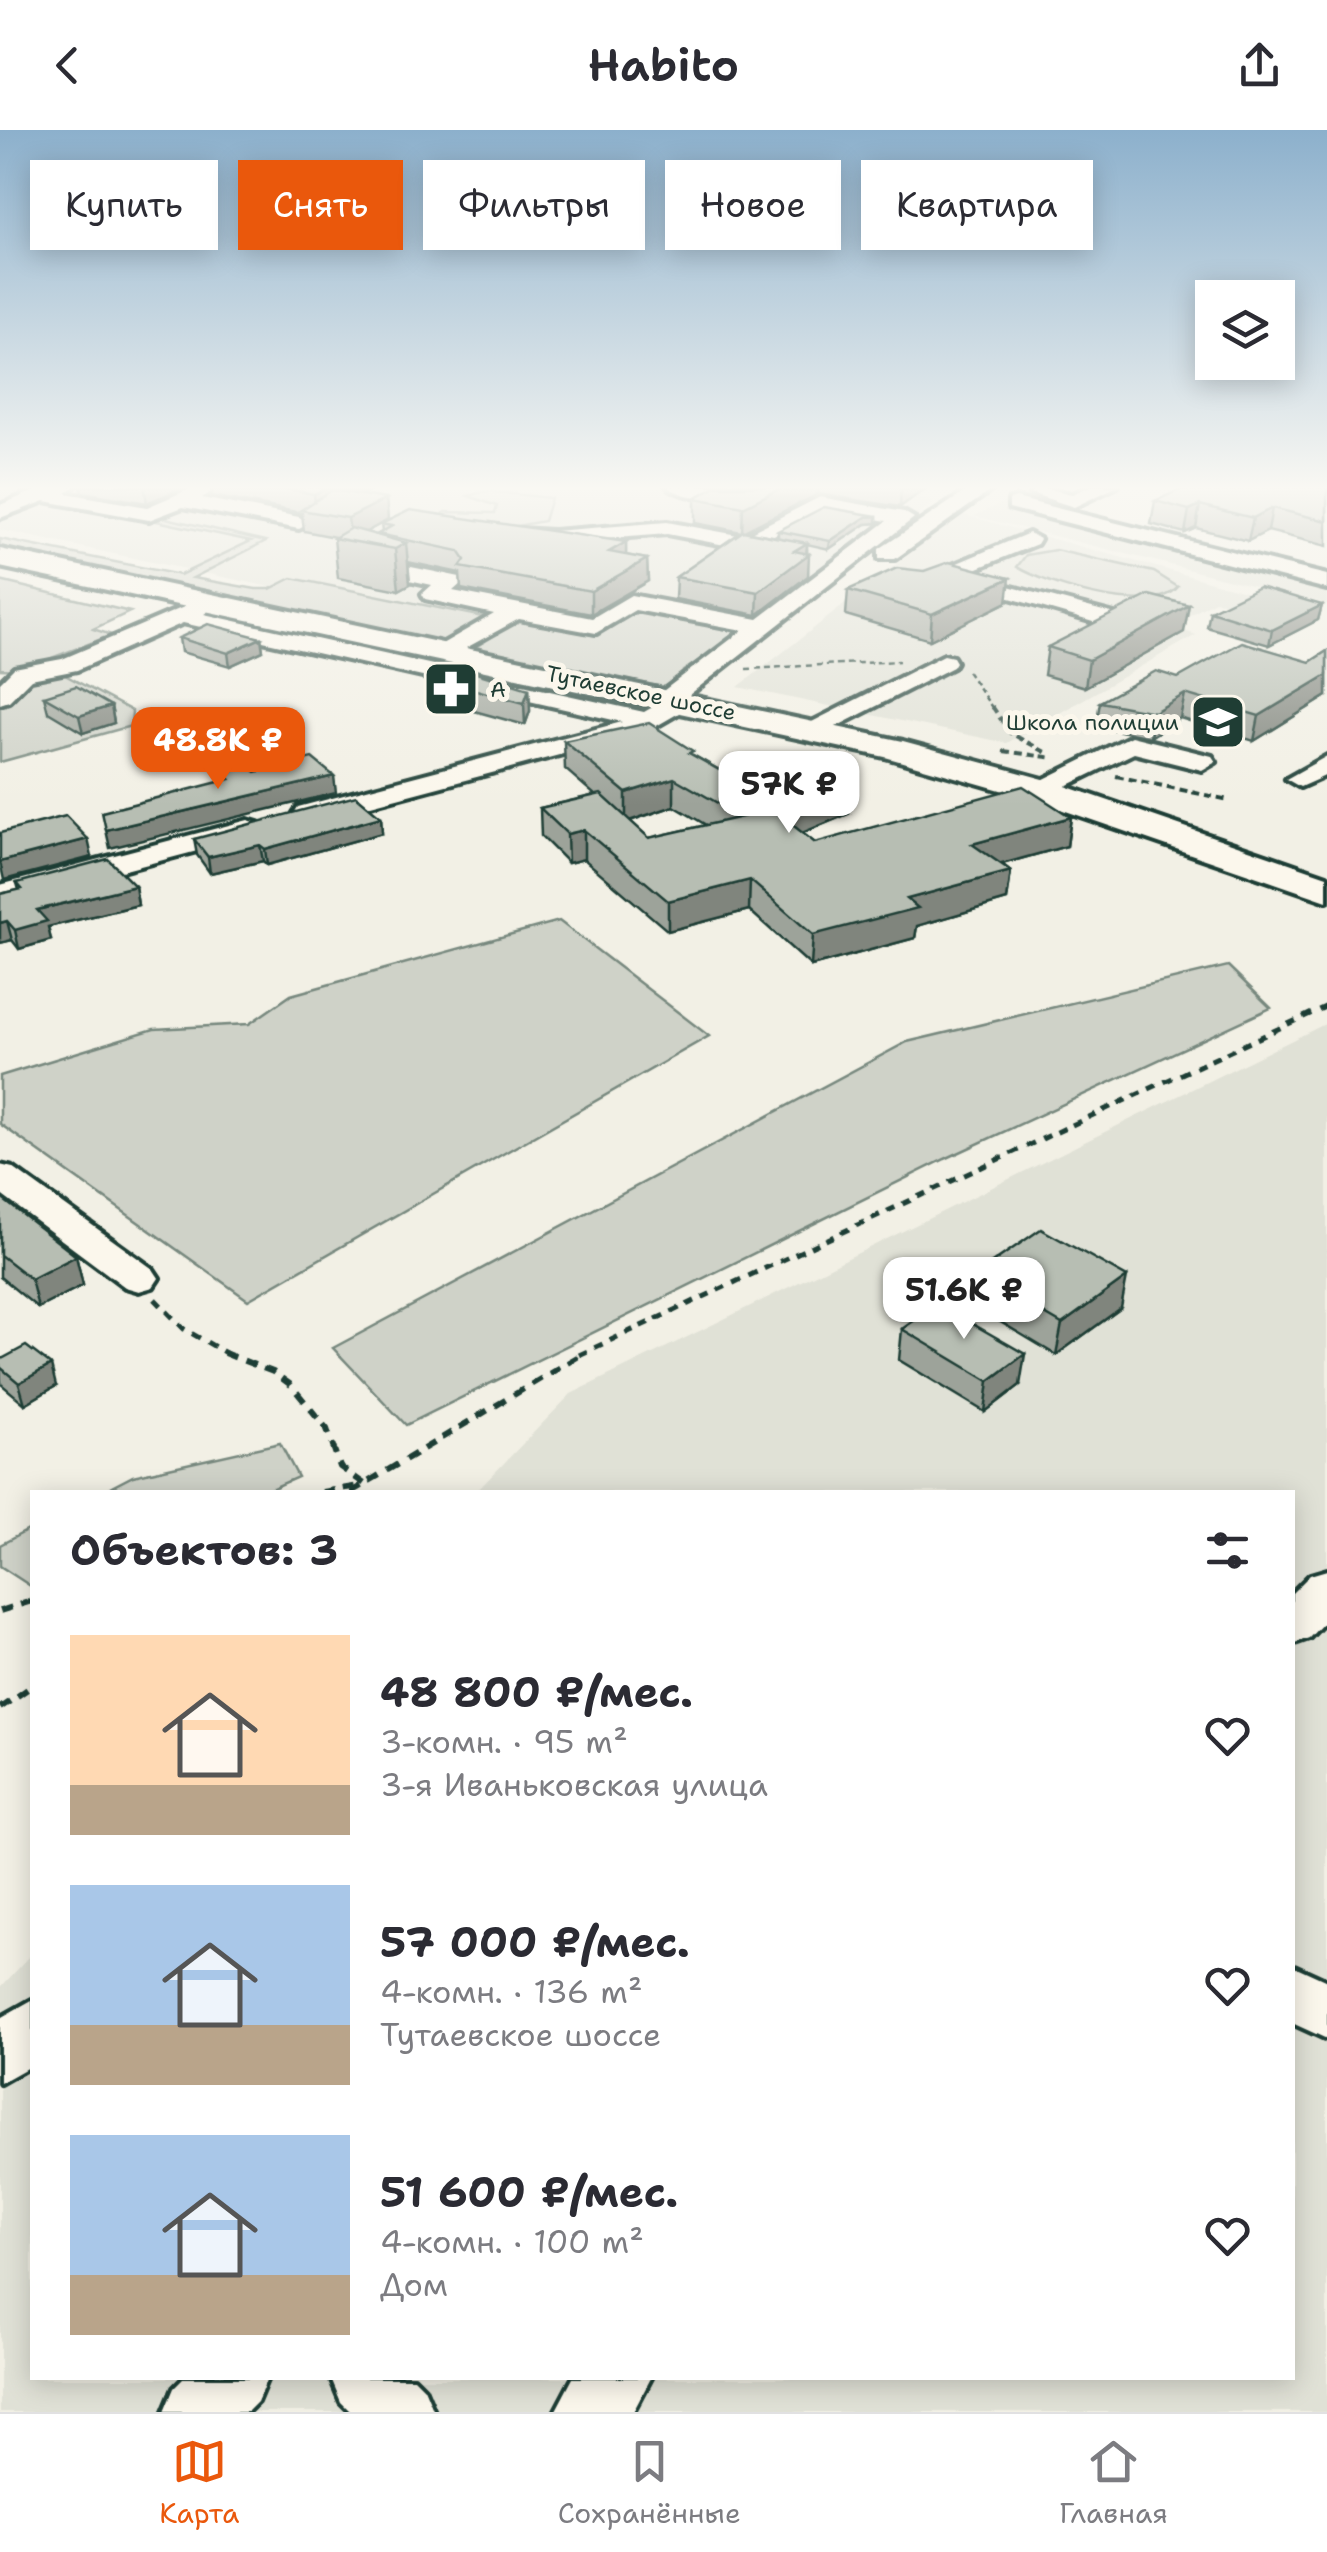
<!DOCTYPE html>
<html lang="ru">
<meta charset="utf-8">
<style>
:root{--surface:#fff;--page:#f7f7f7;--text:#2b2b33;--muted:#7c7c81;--line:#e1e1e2;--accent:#ea580c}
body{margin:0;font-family:"Shantell Sans",sans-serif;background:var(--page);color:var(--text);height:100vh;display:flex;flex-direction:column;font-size:38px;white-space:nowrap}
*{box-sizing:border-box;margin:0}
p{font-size:32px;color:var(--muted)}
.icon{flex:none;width:55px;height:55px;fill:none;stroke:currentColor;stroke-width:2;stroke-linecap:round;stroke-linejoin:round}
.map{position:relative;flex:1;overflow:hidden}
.panel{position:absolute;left:30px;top:1360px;width:1265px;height:890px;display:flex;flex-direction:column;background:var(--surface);border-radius:0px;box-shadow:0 5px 25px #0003}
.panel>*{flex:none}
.hud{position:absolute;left:30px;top:30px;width:1268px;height:90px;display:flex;gap:20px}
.tools{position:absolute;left:1195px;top:150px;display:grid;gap:20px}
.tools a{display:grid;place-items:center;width:100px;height:100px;border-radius:0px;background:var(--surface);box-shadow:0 5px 25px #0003;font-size:50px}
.price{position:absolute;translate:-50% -85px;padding:0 22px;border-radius:20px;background:#fff;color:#222;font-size:32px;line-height:65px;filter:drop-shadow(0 2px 5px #0008)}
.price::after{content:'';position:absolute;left:50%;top:60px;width:30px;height:22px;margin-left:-15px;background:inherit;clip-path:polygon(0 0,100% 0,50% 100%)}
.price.active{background:var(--accent);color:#fff}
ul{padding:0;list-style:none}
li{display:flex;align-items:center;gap:30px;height:250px;padding:0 40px}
li span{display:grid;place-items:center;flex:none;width:280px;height:200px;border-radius:0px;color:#555}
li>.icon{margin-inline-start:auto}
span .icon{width:120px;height:120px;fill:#fffc;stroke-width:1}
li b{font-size:42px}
h2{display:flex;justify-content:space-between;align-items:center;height:120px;padding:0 40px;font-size:42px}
.pill{padding:0 35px;border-radius:0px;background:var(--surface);box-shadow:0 5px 25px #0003;font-size:35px;line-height:90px}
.pill.active{background:var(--accent);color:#fff}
header{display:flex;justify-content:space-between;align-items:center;height:130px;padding:0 40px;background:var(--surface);font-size:45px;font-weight:600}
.tabs{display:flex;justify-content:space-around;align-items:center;height:140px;border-top:2px solid var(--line);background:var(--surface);font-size:28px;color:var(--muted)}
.tabs a{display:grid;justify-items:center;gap:5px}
.tabs .active{color:var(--accent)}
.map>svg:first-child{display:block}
</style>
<header><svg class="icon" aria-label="back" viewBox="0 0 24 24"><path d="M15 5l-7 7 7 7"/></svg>Habito<svg class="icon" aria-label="share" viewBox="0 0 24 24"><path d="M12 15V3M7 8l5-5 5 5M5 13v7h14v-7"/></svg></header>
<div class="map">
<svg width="1327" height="2282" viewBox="0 0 1327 2282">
<rect width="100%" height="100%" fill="#f2f0e5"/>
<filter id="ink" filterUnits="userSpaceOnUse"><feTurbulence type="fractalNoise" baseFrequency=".01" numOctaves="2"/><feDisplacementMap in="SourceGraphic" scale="20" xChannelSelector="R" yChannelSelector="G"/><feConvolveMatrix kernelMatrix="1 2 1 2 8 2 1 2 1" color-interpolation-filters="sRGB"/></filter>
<g filter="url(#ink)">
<g fill="#e0e1d6">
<path d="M0 356H933L915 367 936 371 701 548 0 400Z"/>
<path d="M1016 367 1327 441V474L974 386Z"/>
<path d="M961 384 1267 467 1245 475 1215 471 1170 496 1196 505 1007 613 738 557Z"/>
<path d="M1327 893V2282H0V1858L32 1824V2248H1292V1362H476L571 1264Z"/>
</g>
<g fill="#cfd2c8" stroke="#77887e" stroke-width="2.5">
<path d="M486 361 551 368 544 391 494 400 440 388 445 382 495 383 497 376 468 366Z"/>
<path d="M157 386 266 411 193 448 256 459H270L292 448 488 488 445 515 204 465 144 447 112 445 0 422V409L180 445 251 411 147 389Z"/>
<path d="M1055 420 1154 442 1178 457C1152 488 1047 455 1017 437L1026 425Z"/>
<path d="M0 451 130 482 93 499 112 505 20 540 0 539Z"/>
<path d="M642 478 748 499 683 541 681 552 664 557 471 520 519 490 597 506Z"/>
<path d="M50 537 132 581 131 596 0 632V574L28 545Z"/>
<path d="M559 791 709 906 248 1170 0 994V946L154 899 249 894 291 865Z"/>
<path d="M1228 836 1271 878 945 1029 406 1295 333 1218 907 912Z"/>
<path d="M280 1313 298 1347 264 1362H102L133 1346Z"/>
<path d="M32 1398V1457L0 1436V1415Z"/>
</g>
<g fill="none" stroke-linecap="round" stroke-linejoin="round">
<g stroke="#1f3d34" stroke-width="8">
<g id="minor">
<path d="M47 356H75L66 363 147 377 197 356H221L202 368 299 387 310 393 299 399 183 377 149 390 45 371 0 388V375Z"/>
<path d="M667 356H756C737 372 686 372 667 356Z"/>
<path d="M974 356H997L895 429H879V419Z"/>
<path d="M1091 356H1118L1074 377 1030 363 1040 357 1072 364Z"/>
<path d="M820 367 904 382 914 388 689 565 695 571 691 576 646 602 318 689H298L294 683 298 677 622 592 183 493 77 540 31 549 9 571 0 574V552L14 538 62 529 205 468 217 475 204 484 644 582 658 574 659 564 743 500 635 480 596 503 519 489 444 530 432 523 435 518 494 484 425 469 422 464 432 455 359 439 354 422 365 415 373 417 377 430 460 447 463 452 453 461 592 488 631 465 758 489 887 391 823 380 746 419 667 404 553 413 520 411 509 405 520 399 553 401 667 392 743 406Z"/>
<path d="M1016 368 1327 445V459L1009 378V370Z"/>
<path d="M1029 403 1040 409 1037 414 963 444 1130 488V498H1114L947 450 918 461 907 454Z"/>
<path d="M944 525 953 527 956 532 953 537 820 605 811 607 798 599Z"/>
<path d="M1131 606 1212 626 1216 632 1202 640 1134 623 1048 665H1028L1024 659Z"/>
<path d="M1327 626V645L1300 657 1286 649Z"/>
<path d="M248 690 258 693 262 699 258 705 0 773V755Z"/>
<path d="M0 1035 13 1038 153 1139 159 1148 153 1157 139 1161 125 1157 0 1064Z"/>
<path d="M1327 1440V1489L1309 1508 1292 1514V1463L1310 1445Z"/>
<path d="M1292 1835 1327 1851V1909L1292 1893Z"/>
<path d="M32 1870V1935L0 1953V1888Z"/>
<path d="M184 2248H267L257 2272 247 2282H164L174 2258Z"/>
<path d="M331 2248H414L424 2258 434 2282H351L341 2272Z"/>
<path d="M573 2248H651L633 2282H555Z"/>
</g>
</g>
<g stroke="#1f3d34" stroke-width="8">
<path id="major" d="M0 419 903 611 1051 651 1327 746V771L1025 667 885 627 0 437Z"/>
</g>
<g stroke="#1f3d34" stroke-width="2.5" stroke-dasharray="6 4" stroke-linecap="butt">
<path d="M746 539 899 531"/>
<path d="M967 541 993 579"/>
</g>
<g stroke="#1f3d34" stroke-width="4" stroke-dasharray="8 5" stroke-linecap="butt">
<path d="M992 576 1010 603 1049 624"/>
<path d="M1003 621 1054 628"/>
<path d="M1116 646 1229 670"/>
</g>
<g stroke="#1f3d34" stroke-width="5" stroke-dasharray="9 8" stroke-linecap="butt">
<path d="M155 1169 184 1199 229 1225"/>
<path d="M579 1225 1327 876"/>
</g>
<g stroke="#1f3d34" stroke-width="6" stroke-dasharray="12 9" stroke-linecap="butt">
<path d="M224 1223 273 1242 291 1255 327 1299 340 1337 366 1355"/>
<path d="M322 1362 359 1356"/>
<path d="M351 1362 584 1223"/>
<path d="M0 1481 32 1471"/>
<path d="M0 1578 32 1556"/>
</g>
<use href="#minor" fill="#fbf7ec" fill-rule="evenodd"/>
<use href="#major" fill="#fbf7ec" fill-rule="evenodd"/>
</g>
<g fill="#9da39a" stroke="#1f3d34" stroke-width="2.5" fill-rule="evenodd">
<path d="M81 356H187L147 373 82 362Z"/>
<path d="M211 356H379L360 365 386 369 388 390 365 402 378 406V404L382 402 381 394 626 412V425L647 429 648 451 591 484 461 459 460 443 408 432 410 454 399 460 338 448 334 408 335 407 304 401 302 383 212 366Z"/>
<path d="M716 356H929L900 377 818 364 744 401 778 407V401L877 386V393L866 394 829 419 807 414 808 446 757 485 675 469 676 447 741 402 695 393V368Z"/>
<path d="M1327 356V416L1268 401 1248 411 1196 398 1185 403 1151 394 1155 371Z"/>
<path d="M848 460 1007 472 930 510 846 485Z"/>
<path d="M1322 475 1318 490 1269 515 1207 497 1210 481Z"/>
<path d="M1184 502 1085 557 1044 545 1048 517Z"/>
<path d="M179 508H261L263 521 230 536 181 522Z"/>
<path d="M1327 521V566L1254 611 1180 588 1150 607 1096 596 1100 572 1178 548 1310 532Z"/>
<path d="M436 549 529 559 530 581 525 595 438 571Z"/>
<path d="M44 566 111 576 114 593 83 603 48 582Z"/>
<path d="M564 611 693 625 744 654 848 684 802 703 815 713 1071 687 1067 716 1002 734 1011 741 1007 770 917 796 915 808 811 836 749 780 668 801 584 729 568 733 541 706 540 678 595 665 565 639ZM674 676 706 695 649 708 630 691Z"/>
<path d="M381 687 382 703 267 735 263 731 210 743 197 725 194 709Z"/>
<path d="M17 753 135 756 138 775 48 797 51 810 19 819 12 810 0 813V764L19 760Z"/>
<path d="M0 1067 76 1126 83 1155 38 1178 0 1147Z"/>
<path d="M976 1144 1121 1178 1056 1225 972 1175Z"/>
<path d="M902 1199 1020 1255 985 1282 899 1230Z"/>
<path d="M0 1230 56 1256 25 1274 1 1254Z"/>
</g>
<g fill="#80857d" stroke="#1f3d34" stroke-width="2.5">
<path d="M144 356H187L147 373Z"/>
<path d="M332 356H379L322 383 316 382 314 364Z"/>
<path d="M785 356H819L818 364 742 402 743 377Z"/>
<path d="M901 356H929L900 377Z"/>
<path d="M386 369 388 390 351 410 348 388Z"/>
<path d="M1200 375 1196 398 1185 403 1189 380Z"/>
<path d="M1272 378 1268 401 1248 411 1253 388Z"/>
<path d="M877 386V393L866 394 829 419 830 411 866 387Z"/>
<path d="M626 412V434L609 422Z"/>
<path d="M406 413 410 454 399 460 395 419Z"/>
<path d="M807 413 806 426 809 424 808 446 757 485 758 462 794 421Z"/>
<path d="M647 429 648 451 591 484V461Z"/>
<path d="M1010 448 1007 472 930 510 932 484Z"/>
<path d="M1189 475 1184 502 1085 557 1089 530Z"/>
<path d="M1322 475 1318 490 1269 515 1272 500Z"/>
<path d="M261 508 263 521 230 536 228 523Z"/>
<path d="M1327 545V566L1254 611 1259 586Z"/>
<path d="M529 559 530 581 525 595 524 573Z"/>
<path d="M1185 564 1180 588 1150 607 1154 582Z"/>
<path d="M111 576 114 593 83 603 79 586Z"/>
<path d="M334 646 336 663 110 718 106 700Z"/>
<path d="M674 648V676L626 692V663Z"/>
<path d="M850 656 848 684 778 713 779 684Z"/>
<path d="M381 687 382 703 267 735 265 719Z"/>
<path d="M1071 687 1067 716 969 743 972 714Z"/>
<path d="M584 700V729L568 733 567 704Z"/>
<path d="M88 709 92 727 4 750 0 732Z"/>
<path d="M260 715 263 731 210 743 208 727Z"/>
<path d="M1011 741 1007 770 917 796 915 808 811 836 813 805 907 769Z"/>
<path d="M750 750 749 780 668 801V771Z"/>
<path d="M135 756 138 775 48 797 51 810 19 819 15 800 37 780Z"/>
<path d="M7 791 12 810 0 813V793Z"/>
<path d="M76 1126 83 1155 38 1178 31 1149Z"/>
<path d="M1127 1147 1121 1178 1056 1225 1062 1194Z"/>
<path d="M1025 1224 1020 1255 985 1282 989 1251Z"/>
<path d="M51 1235 56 1256 25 1274 19 1253Z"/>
</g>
<g fill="#b7beb3" stroke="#1f3d34" stroke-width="2.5">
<path d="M270 356H332L314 364Z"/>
<path d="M716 356H785L743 377 695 368Z"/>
<path d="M1188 356H1327V391L1272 378 1253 388 1200 375 1189 380 1155 371Z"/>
<path d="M332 360 386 369 348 388 301 380Z"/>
<path d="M824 377 877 386 866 387 830 411 778 401Z"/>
<path d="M410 380 626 412 609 422 647 429 591 461 460 437 465 430 459 421 378 404 392 396 381 394Z"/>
<path d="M351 398 406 413 395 419 334 408Z"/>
<path d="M743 401 807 413 794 421 809 424 758 462 676 447Z"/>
<path d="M949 432 1010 448 932 484 848 460 897 438 924 441Z"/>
<path d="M1259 457 1322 475 1272 500 1210 481Z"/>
<path d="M1149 465 1189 475 1089 530 1048 517Z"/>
<path d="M208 494 261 508 228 523 179 508Z"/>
<path d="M1242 512 1310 532 1327 521V545L1259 586 1185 564 1154 582 1100 572 1156 541 1178 548Z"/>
<path d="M463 539 529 559 524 573 436 549Z"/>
<path d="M76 556 111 576 79 586 44 566Z"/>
<path d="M649 593 693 621 689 623 744 654 794 630 850 656 779 684 815 713 1023 656 1071 687 972 714 1011 741 907 769 918 778 813 805 750 750 668 771 584 700 567 704 540 678 601 664 649 708 742 687 674 648 626 663 564 611Z"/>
<path d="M312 628 334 646 106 700 102 682 230 649 223 642 249 636 256 642Z"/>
<path d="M356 666 381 687 265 719 260 715 208 727 194 709Z"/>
<path d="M66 686 88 709 0 732V703Z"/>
<path d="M108 729 135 756 37 780 47 791 15 800 7 791 0 793V764L22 759 17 753Z"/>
<path d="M0 1067 76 1126 31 1149 0 1125Z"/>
<path d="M1041 1099 1127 1147 1062 1194 976 1144Z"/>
<path d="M938 1174 1025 1224 989 1251 902 1199Z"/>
<path d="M26 1216 51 1235 19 1253 0 1237V1230Z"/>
</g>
</g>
<linearGradient id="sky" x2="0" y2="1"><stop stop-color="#8cb0cc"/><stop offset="0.53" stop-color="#f9f8f3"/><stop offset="1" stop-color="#f9f8f3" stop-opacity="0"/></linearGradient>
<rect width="1327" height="675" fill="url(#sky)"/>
<defs>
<g id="pharmacy-square" transform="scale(2.875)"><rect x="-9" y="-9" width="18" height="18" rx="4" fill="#1f3d34" stroke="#fbf7ec"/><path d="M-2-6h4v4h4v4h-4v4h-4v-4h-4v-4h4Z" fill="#fff"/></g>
<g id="university-square" transform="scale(2.875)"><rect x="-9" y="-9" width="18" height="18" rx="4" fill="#1f3d34" stroke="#fbf7ec"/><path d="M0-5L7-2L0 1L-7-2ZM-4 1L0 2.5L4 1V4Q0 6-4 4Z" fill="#fff"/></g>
</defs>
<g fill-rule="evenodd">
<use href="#pharmacy-square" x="451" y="559"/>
<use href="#university-square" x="1218" y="592"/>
</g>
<g text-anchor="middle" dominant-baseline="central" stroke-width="10" stroke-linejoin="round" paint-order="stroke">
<g font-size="22" fill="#1f3d34" stroke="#fbf7ec" text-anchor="start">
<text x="490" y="559">А</text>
<text x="1179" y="592" text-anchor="end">Школа полиции</text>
</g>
<g font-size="22" fill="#1f3d34" stroke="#fbf7ec">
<text transform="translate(641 563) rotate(12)">Тутаевское шоссе</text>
</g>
</g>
</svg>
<div class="tools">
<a><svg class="icon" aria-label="layers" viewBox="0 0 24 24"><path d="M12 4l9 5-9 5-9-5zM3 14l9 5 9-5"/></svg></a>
</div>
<b class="price active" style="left:218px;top:662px">48.8K ₽</b>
<b class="price" style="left:789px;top:706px">57K ₽</b>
<b class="price" style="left:964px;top:1212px">51.6K ₽</b>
<div class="hud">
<a class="pill">Купить</a>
<a class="pill active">Снять</a>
<a class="pill">Фильтры</a>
<a class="pill">Новое</a>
<a class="pill">Квартира</a>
</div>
<section class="panel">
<h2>Объектов: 3<svg class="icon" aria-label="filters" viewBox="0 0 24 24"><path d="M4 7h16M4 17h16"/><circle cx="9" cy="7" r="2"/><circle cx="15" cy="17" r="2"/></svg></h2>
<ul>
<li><span style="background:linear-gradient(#ffd9b3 75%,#b9a48a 0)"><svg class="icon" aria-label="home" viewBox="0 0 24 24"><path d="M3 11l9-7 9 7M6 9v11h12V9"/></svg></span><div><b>48 800 ₽/мес.</b><p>3-комн. · 95 m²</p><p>3-я Иваньковская улица</p></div><svg class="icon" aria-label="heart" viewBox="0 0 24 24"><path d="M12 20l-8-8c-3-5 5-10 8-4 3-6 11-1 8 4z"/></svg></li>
<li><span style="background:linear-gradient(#a9c7e8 70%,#b9a48a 0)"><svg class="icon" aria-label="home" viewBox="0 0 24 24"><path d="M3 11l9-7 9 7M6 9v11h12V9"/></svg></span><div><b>57 000 ₽/мес.</b><p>4-комн. · 136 m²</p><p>Тутаевское шоссе</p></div><svg class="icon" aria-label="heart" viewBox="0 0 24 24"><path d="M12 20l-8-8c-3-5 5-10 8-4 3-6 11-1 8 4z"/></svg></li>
<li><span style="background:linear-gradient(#a9c7e8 70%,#b9a48a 0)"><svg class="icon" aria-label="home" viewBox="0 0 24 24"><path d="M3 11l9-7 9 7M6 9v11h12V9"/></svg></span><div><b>51 600 ₽/мес.</b><p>4-комн. · 100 m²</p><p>Дом</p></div><svg class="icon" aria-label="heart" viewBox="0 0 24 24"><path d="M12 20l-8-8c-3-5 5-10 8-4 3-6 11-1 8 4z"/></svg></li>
</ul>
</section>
</div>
<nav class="tabs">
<a class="active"><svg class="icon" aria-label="map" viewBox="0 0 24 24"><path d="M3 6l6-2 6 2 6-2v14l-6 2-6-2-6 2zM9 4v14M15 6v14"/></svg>Карта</a>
<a><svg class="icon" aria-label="saved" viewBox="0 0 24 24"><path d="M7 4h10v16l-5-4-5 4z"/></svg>Сохранённые</a>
<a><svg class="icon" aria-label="home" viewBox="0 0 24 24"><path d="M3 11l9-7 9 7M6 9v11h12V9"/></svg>Главная</a>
</nav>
